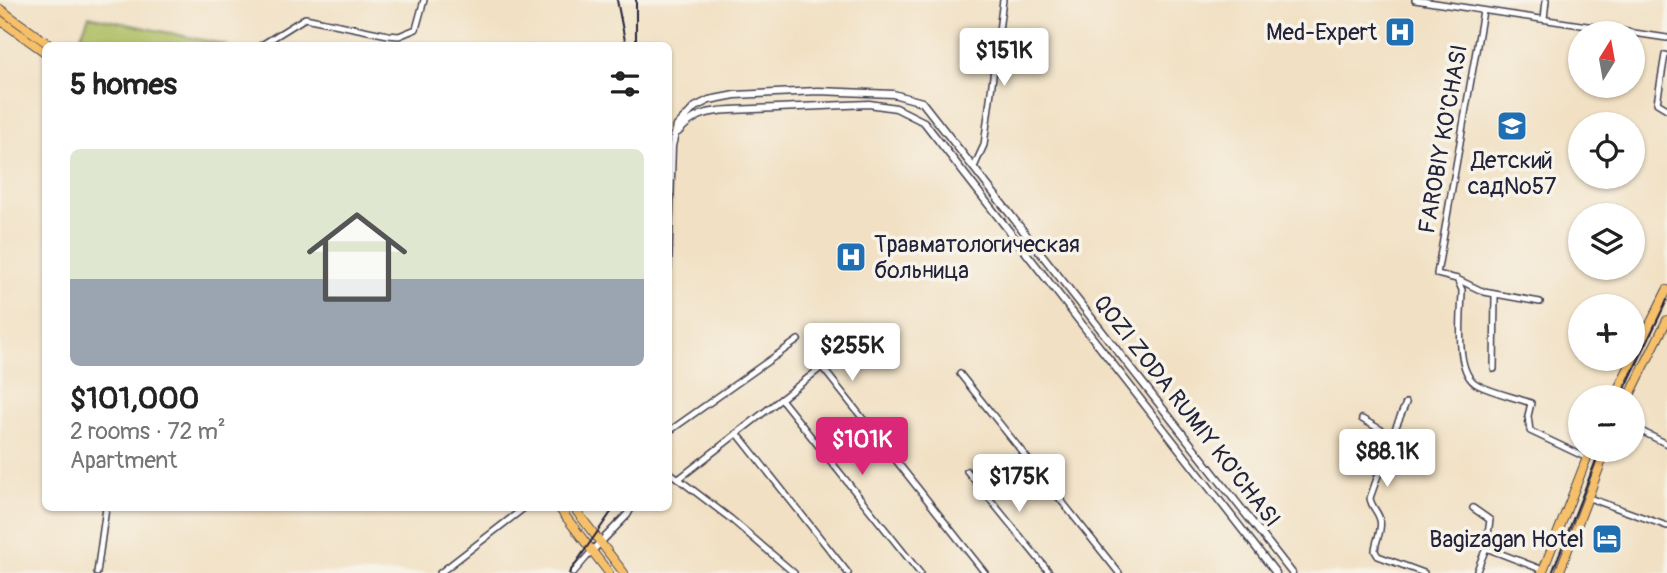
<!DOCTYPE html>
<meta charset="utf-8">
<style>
:root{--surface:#fff;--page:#f2f2f2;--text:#222;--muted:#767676;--line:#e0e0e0;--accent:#db2777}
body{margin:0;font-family:Pangolin,sans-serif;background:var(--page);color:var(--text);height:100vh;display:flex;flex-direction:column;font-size:26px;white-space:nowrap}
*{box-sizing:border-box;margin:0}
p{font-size:23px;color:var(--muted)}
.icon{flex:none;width:38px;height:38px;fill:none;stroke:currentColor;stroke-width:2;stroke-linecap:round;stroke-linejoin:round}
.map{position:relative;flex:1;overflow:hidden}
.sheet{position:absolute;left:42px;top:42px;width:630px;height:469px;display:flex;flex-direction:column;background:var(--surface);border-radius:10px;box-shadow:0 2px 5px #0004}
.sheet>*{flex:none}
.needle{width:46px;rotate:11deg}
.controls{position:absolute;left:1568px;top:21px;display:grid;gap:14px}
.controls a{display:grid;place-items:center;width:77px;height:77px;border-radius:50%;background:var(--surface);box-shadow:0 2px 5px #0004;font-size:35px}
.price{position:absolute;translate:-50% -60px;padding:0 16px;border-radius:7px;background:#fff;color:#222;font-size:23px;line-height:46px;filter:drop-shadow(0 2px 4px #0008)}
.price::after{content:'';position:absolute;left:50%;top:42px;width:21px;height:16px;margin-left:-10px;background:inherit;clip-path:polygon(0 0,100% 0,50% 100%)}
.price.active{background:var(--accent);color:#fff}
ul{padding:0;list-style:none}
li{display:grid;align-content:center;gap:14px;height:371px;padding:0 28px}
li+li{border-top:2px solid var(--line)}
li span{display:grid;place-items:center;height:217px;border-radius:10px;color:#555}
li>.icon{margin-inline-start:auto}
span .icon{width:126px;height:126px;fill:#fffc;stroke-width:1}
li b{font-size:30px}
h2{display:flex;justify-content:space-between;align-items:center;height:84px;padding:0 28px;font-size:30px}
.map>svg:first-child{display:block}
</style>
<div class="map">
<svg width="1667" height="573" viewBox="0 0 1667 573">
<rect width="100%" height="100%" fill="#f7f3e8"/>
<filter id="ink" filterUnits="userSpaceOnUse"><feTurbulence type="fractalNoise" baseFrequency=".0143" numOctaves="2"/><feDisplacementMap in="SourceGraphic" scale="14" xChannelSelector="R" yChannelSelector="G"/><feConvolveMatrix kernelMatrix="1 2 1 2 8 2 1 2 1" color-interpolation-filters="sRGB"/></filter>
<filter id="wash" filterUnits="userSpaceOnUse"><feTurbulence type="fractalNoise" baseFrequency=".00686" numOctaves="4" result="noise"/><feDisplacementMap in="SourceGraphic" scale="28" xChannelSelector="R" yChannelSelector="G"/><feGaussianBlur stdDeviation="1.57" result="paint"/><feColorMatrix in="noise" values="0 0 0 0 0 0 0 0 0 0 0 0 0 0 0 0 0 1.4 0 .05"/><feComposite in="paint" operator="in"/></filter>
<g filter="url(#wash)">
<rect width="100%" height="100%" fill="#f1e0c3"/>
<path fill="#abbc5f" stroke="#666f4d" stroke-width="2" d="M89 16 227 45H77Z"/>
</g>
<g filter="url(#ink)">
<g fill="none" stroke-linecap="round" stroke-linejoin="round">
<g stroke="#413e4f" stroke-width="8">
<g id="minor">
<path d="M1415 0 1667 38"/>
<path d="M1483 11 1437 274 1457 279 1462 290C1462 314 1453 373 1478 385 1494 393 1514 397 1531 403L1528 416 1530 431 1587 458"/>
<path d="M1544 19 1546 0"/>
<path d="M260 46 305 18 388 35 399 36 416 29 424 0"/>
<path d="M1665 55 1657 103 1667 109"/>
<path d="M974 167 984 145 1003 0"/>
<path d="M1457 279 1484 292 1540 302"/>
<path d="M1494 369 1495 295"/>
<path d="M960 374 1119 573"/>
<path d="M781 399 920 573"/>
<path d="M1362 419 1392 436 1370 498C1371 507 1378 511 1380 520 1383 530 1375 541 1375 551L1378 556 1424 573"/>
<path d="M1633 427 1667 444"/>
<path d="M668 432 798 340"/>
<path d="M737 433 848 573"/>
<path d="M1392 436 1406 403"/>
<path d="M668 471 731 519 794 573"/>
<path d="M967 471 1050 573"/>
<path d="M680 478 822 367 985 573"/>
<path d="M1589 498 1667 526"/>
<path d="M1473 508 1490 520 1486 548"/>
<path d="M97 573 106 508"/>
<path d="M440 573 524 508"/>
<path d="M573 573 592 551"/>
<path d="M1476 573 1486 548 1543 570"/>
</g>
</g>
<g stroke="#413e4f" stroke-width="9">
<g id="tertiary">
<path d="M678 132C694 114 708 111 731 110L869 104 896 108 924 122 1276 573"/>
<path d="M668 269 672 146 677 126 695 107 709 100 735 95 818 91 893 94 922 102 1292 573"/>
<path d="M592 551 627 515 631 508"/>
</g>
</g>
<g stroke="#413e4f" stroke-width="10">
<g id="primary">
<path d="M0 9 51 46"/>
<path d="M0 20 46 53"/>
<path d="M1614 397 1667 290"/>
<path d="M1629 397 1667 320"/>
<path d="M559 508 609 573"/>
<path d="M574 508 624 573"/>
<path d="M1542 573 1590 450"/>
<path d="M1559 573 1606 450"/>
</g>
</g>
<use href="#minor" stroke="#fff" stroke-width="5"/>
<use href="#tertiary" stroke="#fff" stroke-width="6"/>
<use href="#primary" stroke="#f6c06b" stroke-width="8"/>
<g stroke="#22223b" stroke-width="2">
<path d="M1621 397 1667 300"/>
<path d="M1552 573 1600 450"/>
</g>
<g stroke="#22223b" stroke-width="2">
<path d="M617 0 626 46"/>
<path d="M636 0V46"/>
<path d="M569 573 614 508"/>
</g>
</g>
</g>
<defs>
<g id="hospital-square" transform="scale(1.575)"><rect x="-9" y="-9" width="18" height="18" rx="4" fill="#1f6fb2" stroke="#f7f3e8"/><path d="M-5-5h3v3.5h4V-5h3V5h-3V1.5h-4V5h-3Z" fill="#fff"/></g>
<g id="school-square" transform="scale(1.575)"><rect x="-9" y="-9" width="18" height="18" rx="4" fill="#1f6fb2" stroke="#f7f3e8"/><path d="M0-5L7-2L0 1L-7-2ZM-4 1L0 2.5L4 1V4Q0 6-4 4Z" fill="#fff"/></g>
<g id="hotel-square" transform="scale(1.575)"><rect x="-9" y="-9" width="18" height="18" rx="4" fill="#1f6fb2" stroke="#f7f3e8"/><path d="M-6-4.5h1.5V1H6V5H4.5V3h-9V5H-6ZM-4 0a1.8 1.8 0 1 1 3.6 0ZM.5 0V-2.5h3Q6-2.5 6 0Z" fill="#fff"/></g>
</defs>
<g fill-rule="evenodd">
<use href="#hospital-square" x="1400" y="32"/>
<use href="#school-square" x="1512" y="126"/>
<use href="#hospital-square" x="851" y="257"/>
<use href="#hotel-square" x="1607" y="539"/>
</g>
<g text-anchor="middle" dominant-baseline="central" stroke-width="7" stroke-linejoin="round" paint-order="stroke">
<g font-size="23" fill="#22223b" stroke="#f7f3e8" text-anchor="end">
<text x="1377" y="32">Med-Expert</text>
<text x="1512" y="160" text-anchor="middle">Детский<tspan x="1512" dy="26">сад№57</tspan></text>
<text x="874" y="244" text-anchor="start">Травматологическая<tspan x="874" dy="26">больница</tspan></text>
<text x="1584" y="539">Bagizagan Hotel</text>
</g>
<g font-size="23" fill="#22223b" stroke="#f7f3e8">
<text transform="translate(1443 139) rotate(-80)">FAROBIY KO'CHASI</text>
<text transform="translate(1187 411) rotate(52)">QOZI ZODA RUMIY KO'CHASI</text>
</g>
</g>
</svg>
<div class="controls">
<a><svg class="needle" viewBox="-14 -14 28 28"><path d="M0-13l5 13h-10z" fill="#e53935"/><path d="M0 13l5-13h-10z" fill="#767676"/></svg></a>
<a><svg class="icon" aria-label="locate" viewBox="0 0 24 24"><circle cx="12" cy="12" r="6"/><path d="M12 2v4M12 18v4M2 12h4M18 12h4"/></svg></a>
<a><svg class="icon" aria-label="layers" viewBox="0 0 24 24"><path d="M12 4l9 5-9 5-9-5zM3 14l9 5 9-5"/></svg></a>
<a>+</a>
<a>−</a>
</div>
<b class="price" style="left:1004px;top:88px">$151K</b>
<b class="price" style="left:852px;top:383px">$255K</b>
<b class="price active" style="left:862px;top:477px">$101K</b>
<b class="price" style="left:1387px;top:489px">$88.1K</b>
<b class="price" style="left:1019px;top:514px">$175K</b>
<section class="sheet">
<h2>5 homes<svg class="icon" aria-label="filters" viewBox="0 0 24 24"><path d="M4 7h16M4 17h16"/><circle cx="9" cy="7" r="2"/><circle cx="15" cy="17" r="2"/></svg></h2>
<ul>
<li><span style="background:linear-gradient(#dfe7d0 60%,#9aa5b1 0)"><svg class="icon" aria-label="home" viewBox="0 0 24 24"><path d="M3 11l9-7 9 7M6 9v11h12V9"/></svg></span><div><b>$101,000</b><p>2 rooms · 72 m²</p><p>Apartment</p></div></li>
</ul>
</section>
</div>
